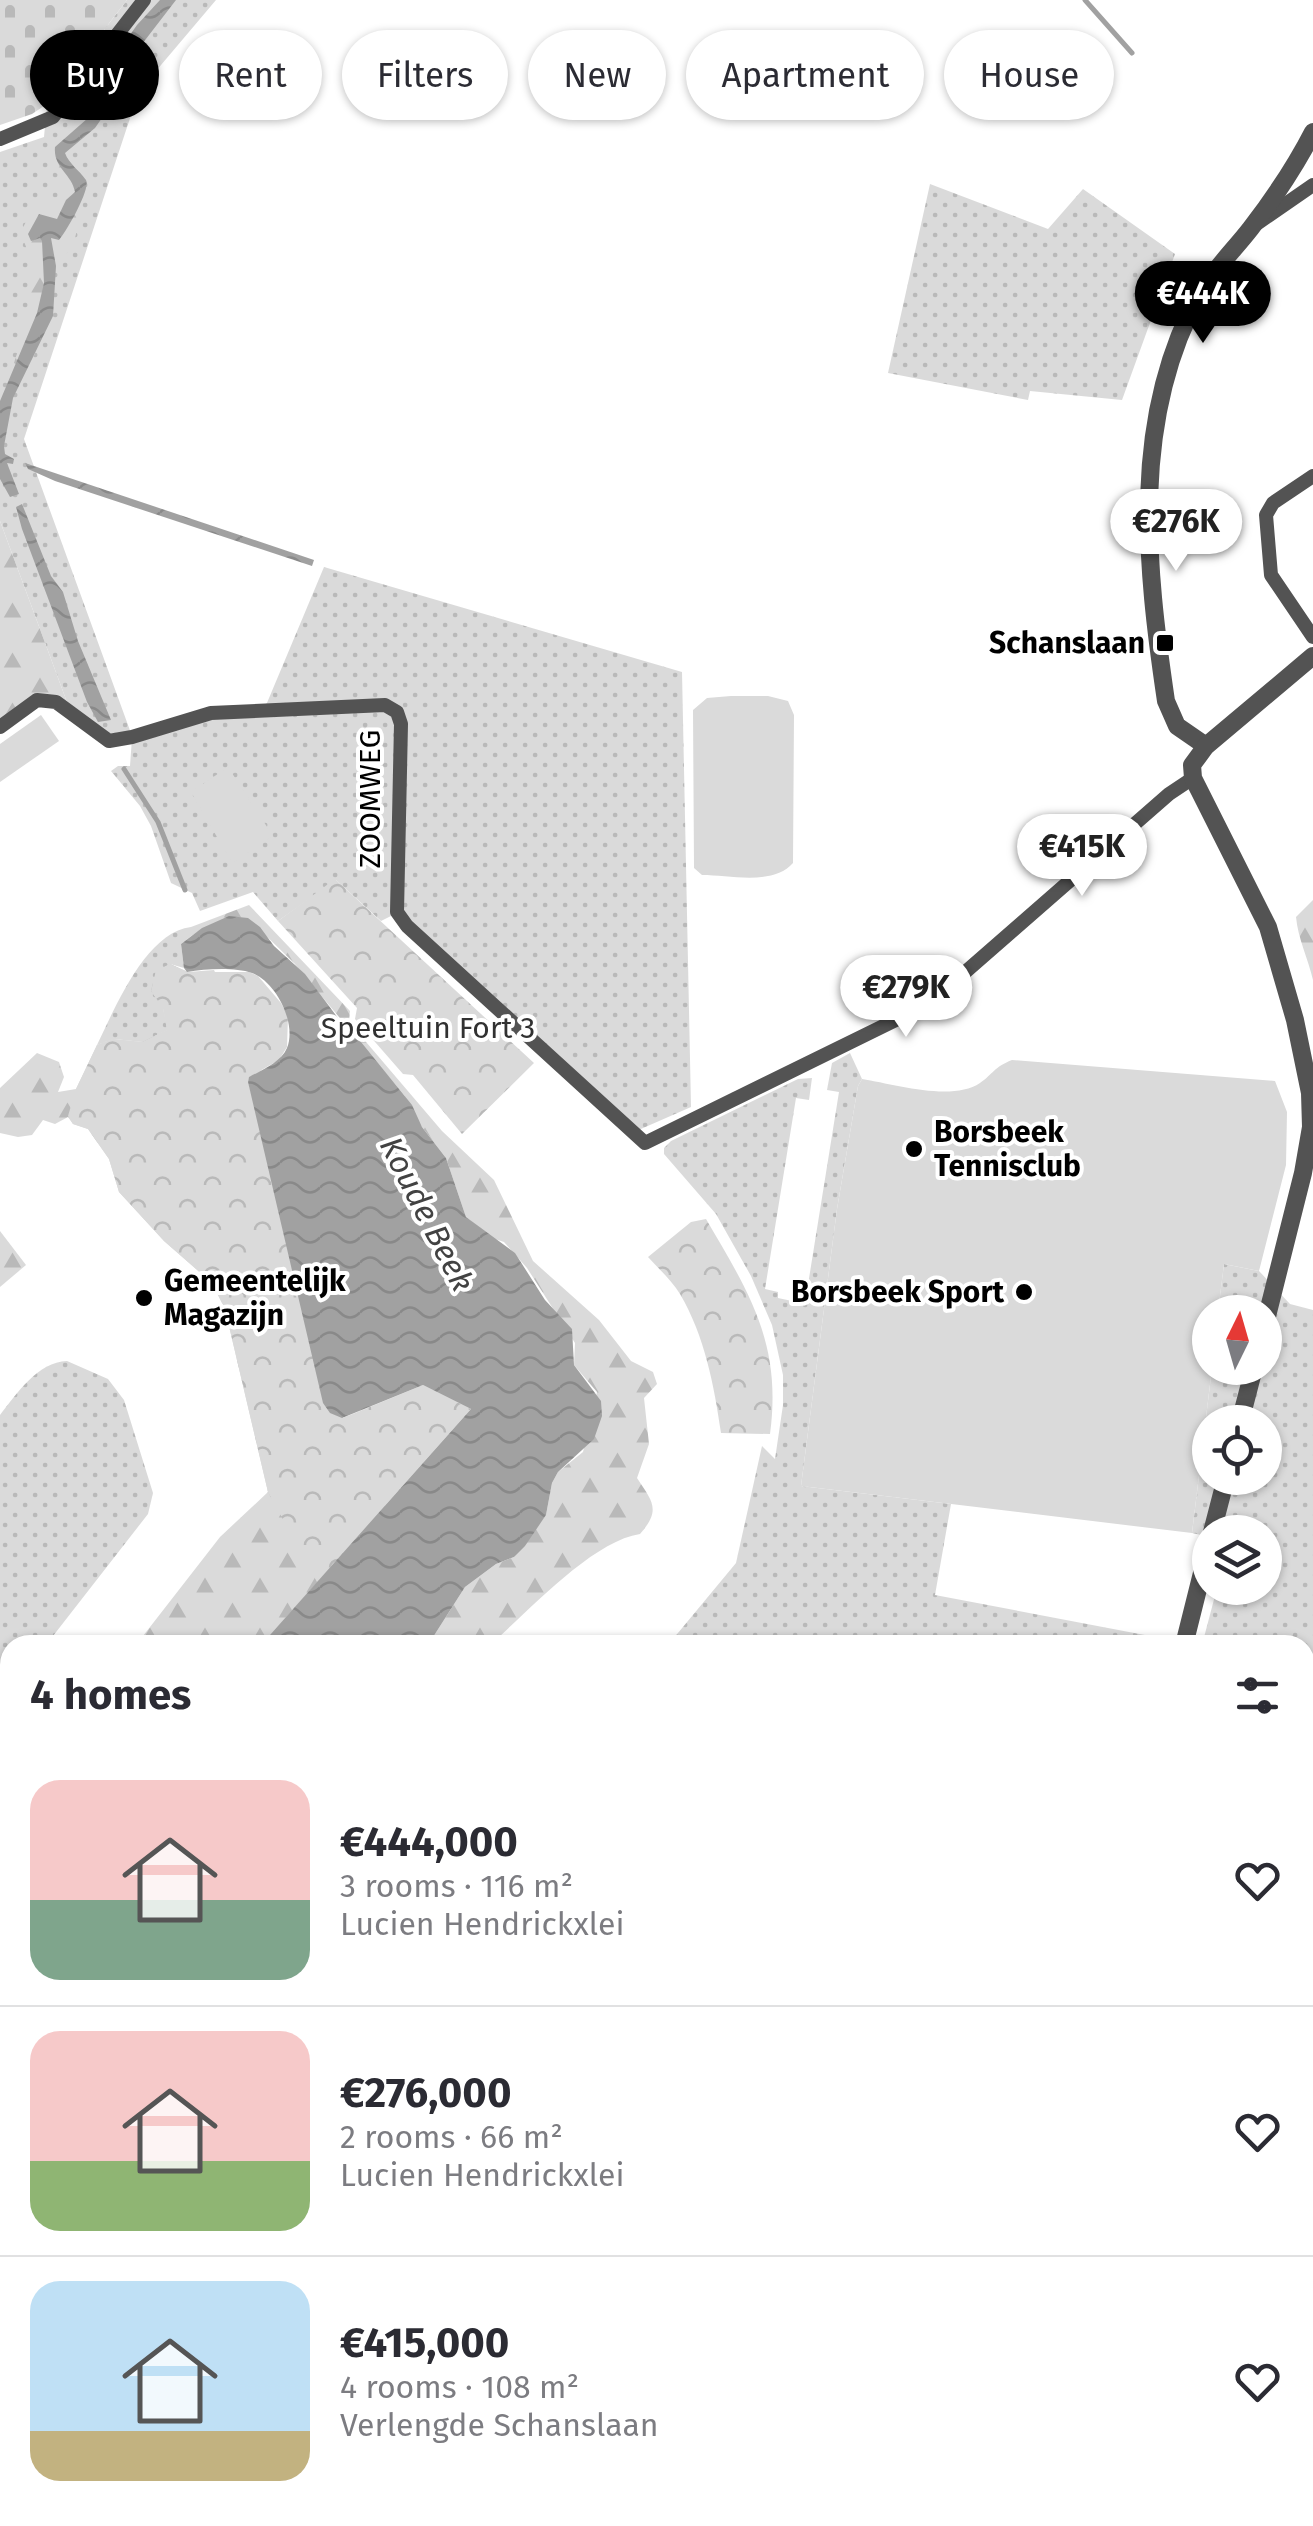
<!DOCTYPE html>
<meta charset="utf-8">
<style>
:root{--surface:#fff;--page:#f7f7f7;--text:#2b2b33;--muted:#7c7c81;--line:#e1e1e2;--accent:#000}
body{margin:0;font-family:"Fira Sans",sans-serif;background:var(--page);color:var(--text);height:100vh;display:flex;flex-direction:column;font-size:38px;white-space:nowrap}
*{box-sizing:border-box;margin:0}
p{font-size:32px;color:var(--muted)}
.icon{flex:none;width:55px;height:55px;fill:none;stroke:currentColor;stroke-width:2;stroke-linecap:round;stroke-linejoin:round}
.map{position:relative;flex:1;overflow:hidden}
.panel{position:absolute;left:0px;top:1635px;width:1315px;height:892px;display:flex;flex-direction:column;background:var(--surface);border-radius:30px 30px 0 0;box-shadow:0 2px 8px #0004}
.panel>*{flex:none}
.banner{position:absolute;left:30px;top:30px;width:1255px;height:90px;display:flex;gap:20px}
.needle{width:65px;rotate:5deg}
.controls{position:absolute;left:1192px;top:1295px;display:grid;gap:20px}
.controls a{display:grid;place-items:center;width:90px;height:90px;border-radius:50%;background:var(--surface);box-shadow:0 2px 8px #0004;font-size:50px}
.price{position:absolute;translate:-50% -85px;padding:0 22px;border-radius:35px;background:#fff;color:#222;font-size:32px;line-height:65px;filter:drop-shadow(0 2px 5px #0008)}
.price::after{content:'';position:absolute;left:50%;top:60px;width:30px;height:22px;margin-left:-15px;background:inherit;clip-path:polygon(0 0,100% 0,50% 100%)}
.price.current{background:var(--accent);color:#fff}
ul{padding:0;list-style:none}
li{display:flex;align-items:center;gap:30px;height:250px;padding:0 30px}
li+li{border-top:2px solid var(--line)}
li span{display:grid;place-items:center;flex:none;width:280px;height:200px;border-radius:30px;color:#555}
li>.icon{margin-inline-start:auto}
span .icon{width:120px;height:120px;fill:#fffc;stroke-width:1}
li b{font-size:42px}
h2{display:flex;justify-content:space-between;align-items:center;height:120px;padding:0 30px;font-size:42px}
.pill{padding:0 35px;border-radius:45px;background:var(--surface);box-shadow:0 2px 8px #0004;font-size:35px;line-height:90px}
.pill.current{background:var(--accent);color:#fff}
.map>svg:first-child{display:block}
</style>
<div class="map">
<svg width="1313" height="2526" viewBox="0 0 1313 2526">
<defs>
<pattern id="grass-dots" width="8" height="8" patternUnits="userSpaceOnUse" patternTransform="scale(2.5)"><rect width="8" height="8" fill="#dadada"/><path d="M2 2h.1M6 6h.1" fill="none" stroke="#b9b9b9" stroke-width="1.8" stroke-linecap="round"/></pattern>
<pattern id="forest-firs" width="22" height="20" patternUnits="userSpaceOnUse" patternTransform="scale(2.5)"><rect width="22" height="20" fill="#dadada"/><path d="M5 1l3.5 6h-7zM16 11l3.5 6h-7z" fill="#b9b9b9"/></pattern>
<pattern id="cemetery-stones" width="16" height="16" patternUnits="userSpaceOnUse" patternTransform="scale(2.5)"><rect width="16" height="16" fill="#dadada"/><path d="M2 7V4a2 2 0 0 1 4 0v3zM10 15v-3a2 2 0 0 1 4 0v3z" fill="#b9b9b9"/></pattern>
<pattern id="park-crowns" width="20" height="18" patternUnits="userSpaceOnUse" patternTransform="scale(2.5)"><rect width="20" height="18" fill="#dadada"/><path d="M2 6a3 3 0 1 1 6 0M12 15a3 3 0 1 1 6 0" fill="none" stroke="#b9b9b9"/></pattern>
<pattern id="water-waves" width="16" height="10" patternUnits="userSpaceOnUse" patternTransform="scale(2.5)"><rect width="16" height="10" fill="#a1a1a1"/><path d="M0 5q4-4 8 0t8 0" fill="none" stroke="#898989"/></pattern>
</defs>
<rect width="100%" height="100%" fill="#fff"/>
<g fill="url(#grass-dots)" fill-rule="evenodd">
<path d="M127 0H216L139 91 24 439 132 736 211 713 264 710 324 567 682 672 691 1107 634 1132 397 913 381 921 336 880 278 921 253 892 200 911 192 893 171 883 151 826 140 806 111 771 118 766H130L132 738 109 741 71 713 0 521V152L44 137 47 104Z"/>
<path d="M930 184 1048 229 1083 189 1175 254 1122 400 1030 391 1028 400 888 373Z"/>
<path d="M191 927 195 933 181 944 184 968 170 964 163 1008 168 1030 142 1042 114 1039 97 1045C115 1008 146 932 191 927Z"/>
<path d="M850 1053 862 1079 858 1086 837 1209 801 1486 951 1504 935 1595 1171 1640 1170 1645H668L736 1563 762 1446 775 1459 783 1405V1375L772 1325 751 1276 716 1214 664 1154V1148L671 1141 798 1079 812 1078 809 1100 796 1098 765 1289 778 1292V1298L792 1301 794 1295 806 1297 839 1092 827 1090 832 1063Z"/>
<path d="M1224 1264 1259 1271 1290 1304 1313 1310V1817L1305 1815V1645H1202L1217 1588H1265V1532H1210V1537L1192 1533 1212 1368H1265V1312H1218ZM1210 1422H1265V1478H1210Z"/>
<path d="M67 1361 108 1379 124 1400 153 1493 148 1514 46 1645H10V1691L0 1703V1415C17 1393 38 1362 67 1361Z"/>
<path d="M0 2229 10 2232V2347L0 2349Z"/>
<path d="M1305 2289 1313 2307V2526H1004L1005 2518H1305Z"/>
<path d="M69 2518H432L430 2526H70Z"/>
<path d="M662 2518H817L819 2526H662Z"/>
</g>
<g fill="url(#forest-firs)">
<path d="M53 148 63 153 83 178C80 196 80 243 67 253 66 254 52 259 51 260L49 317 28 371 14 363 22 338 19 332 28 308 35 303 29 291 33 284 27 269 32 262 21 234C26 216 44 195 64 197L67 193 58 184 59 175C50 170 50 162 49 153Z"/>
<path d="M0 521 71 713 38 701 0 727Z"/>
<path d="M1313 900V980C1308 958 1298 939 1296 917Z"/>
<path d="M249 905 350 1011 349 1022 442 1131 494 1180 533 1261 599 1320 631 1361 653 1372 657 1384 644 1398 649 1444 637 1478C653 1502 661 1510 640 1534 592 1541 528 1612 490 1645H428L465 1587 496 1564 514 1557 546 1515 552 1483 558 1472 583 1452 597 1392 574 1365 575 1343 527 1268 504 1242 492 1238 466 1217 446 1158 422 1127 404 1095 294 963 251 921 214 923 190 936 191 927Z"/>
<path d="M170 964 188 972 214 970 261 1071 249 1077 248 1082 256 1116 343 1418 358 1413 385 1507 261 1645H136L220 1537 268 1492 225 1309 212 1283 164 1241 119 1192 109 1159 88 1129 73 1124 68 1117 55 1124 43 1120 32 1135 18 1137 0 1133V1088L37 1053 59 1062 64 1077 58 1092 76 1089 97 1045 113 1039 142 1042 167 1030 163 1008 151 991 156 971Z"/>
<path d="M0 1231 26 1265 0 1287Z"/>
<path d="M10 1784V1938L0 1950V1793Z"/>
<path d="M10 1958V2232L0 2229V1970Z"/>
<path d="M3 2347H10V2404L0 2416V2349Z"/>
</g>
<path fill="url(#cemetery-stones)" d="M0 0H127L47 104 32 114 0 125Z"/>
<g fill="url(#park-crowns)">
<path d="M335 879 534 1063 462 1134 413 1075 403 1074 355 1019 357 1008 278 921Z"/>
<path d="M170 964 188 972H249L258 976 281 1003 288 1016 287 1047 279 1060 249 1077 248 1082 343 1418 423 1385 471 1409 317 1582 268 1492 225 1309 212 1283 164 1241 119 1192 109 1159 88 1129 73 1124 68 1116 76 1089 97 1045 113 1039 142 1042 167 1030 163 1008 151 991 156 971Z"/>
<path d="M706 1219C750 1294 782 1344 770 1434L721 1433C714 1385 705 1337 680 1294 672 1281 659 1269 648 1257L691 1222Z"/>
<path d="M432 2518H652L650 2526H430Z"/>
</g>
<g fill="#dadada">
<path d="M731 696H768L788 701 794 715 793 863C773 886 730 875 702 875L694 868 693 710 707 698Z"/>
<path d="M41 715 59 741 0 782V744Z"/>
<path d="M228 767 273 836 232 863 191 792Z"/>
<path d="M1012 1060 1275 1081 1287 1112 1286 1165 1259 1271 1224 1264 1218 1312H1210L1212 1368 1192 1533 801 1486 837 1209 858 1086 862 1079C894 1084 952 1102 980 1083 993 1074 994 1067 1012 1060Z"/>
</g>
<g fill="url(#water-waves)">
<path d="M160 0H176L119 74 111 105 95 128 65 153C69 164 79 170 86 180 91 189 66 232 59 240L51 238 56 266 53 316 13 398 4 446 5 454 14 459 13 464 7 463 19 494 10 497 0 479V401L37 313 44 283 42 241 40 238 31 241 28 234 39 214 57 219 66 200 75 192C72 174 53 168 55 147L88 118 108 66 137 25Z"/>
<path d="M25 463 314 560 312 566 55 481 28 469Z"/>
<path d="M22 504 51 576 63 592 78 641 111 720 98 722 87 702 22 529 16 507Z"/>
<path d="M229 916 248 918 260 927 274 946 305 974 344 1026 361 1042 412 1105 422 1127 446 1158 466 1217 515 1253 545 1300 572 1329 574 1365 601 1401 602 1416 594 1439 558 1472 552 1483 546 1515 525 1546 514 1557 496 1564 465 1587 428 1645H261L471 1409 423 1385 342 1418 330 1413 323 1403 248 1082 249 1077C262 1070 281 1062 287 1048 297 1023 276 982 252 973 234 967 206 969 187 972L184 968 181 944 202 928Z"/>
</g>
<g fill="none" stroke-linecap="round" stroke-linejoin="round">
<g stroke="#a1a1a1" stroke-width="5">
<path d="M1085 0 1132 53"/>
<path d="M124 769 158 822 185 890"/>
<path d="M69 2518V2526"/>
</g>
<g stroke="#535353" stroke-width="14">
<path d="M0 139 53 117 144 0"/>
<path d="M1258 223 1313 185"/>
<path d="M1313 476 1273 503 1266 515 1271 575 1313 637"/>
<path d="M0 727 37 700 56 702 109 741 132 737 211 713 385 705 397 712 401 724 397 912 407 926 645 1143 910 1013 947 988 1169 794 1193 778"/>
<path d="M1305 2198 1313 2195"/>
</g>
<g stroke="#535353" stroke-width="18">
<path d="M1206 746 1177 726 1166 701C1146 566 1130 418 1200 293 1214 269 1234 250 1251 228 1274 198 1296 165 1313 132"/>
<path d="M1265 1324 1303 1173 1311 1127 1310 1093 1295 1020 1268 927 1193 778 1192 765 1206 746 1313 656"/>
<path d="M1240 1422 1254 1368"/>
<path d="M1212 1532 1226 1478"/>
<path d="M1184 1645 1210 1541"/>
<path d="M986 2526 988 2518"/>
</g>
</g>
<g fill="#000" stroke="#fff" stroke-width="4">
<rect x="1155" y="633" width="20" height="20" rx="5"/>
<circle cx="914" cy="1149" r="10"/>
<circle cx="1024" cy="1292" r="10"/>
<circle cx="144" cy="1298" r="10"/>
</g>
<g text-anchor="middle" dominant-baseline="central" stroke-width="8" stroke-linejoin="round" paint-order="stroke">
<g font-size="30" font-weight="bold" fill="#000" stroke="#fff" text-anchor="end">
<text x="1145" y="643">Schanslaan</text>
<text x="934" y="1132" text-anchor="start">Borsbeek<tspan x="934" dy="34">Tennisclub</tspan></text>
<text x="164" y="1281" text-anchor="start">Gemeentelijk<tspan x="164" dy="34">Magazijn</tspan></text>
<text x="1004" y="1292">Borsbeek Sport</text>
</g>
<g font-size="30" fill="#000" stroke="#fff">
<text transform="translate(370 799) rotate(-90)">ZOOMWEG</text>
</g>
<g font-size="30" fill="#313131" stroke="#fff">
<text x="428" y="1028">Speeltuin Fort 3</text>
</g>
<g font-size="32" font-style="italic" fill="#424242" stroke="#fff">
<text transform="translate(427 1214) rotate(63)">Koude Beek</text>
</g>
</g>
</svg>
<div class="controls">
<a><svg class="needle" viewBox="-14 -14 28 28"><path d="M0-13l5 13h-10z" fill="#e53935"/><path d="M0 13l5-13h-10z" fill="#7c7c81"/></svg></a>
<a><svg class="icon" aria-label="locate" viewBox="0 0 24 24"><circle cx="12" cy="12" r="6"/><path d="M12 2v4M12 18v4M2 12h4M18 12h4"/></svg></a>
<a><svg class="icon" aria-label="layers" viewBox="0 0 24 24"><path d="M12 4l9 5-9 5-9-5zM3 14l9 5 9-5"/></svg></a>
</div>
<b class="price current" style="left:1203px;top:346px">€444K</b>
<b class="price" style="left:1176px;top:574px">€276K</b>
<b class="price" style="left:1082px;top:899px">€415K</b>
<b class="price" style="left:906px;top:1040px">€279K</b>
<div class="banner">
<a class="pill current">Buy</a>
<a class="pill">Rent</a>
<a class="pill">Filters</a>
<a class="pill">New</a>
<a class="pill">Apartment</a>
<a class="pill">House</a>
</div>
<section class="panel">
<h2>4 homes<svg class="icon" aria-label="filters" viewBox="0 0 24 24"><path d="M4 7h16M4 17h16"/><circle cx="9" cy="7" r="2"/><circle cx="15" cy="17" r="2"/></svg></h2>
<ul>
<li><span style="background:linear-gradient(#f6c9c9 60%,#7fa58c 0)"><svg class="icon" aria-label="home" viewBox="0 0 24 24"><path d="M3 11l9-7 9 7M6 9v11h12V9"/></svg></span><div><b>€444,000</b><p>3 rooms · 116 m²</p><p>Lucien Hendrickxlei</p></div><svg class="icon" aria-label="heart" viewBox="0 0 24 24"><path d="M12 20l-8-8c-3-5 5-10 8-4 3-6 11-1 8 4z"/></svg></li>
<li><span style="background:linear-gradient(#f6c9c9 65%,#8fb573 0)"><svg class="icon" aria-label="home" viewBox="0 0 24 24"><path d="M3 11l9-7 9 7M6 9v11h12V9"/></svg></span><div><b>€276,000</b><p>2 rooms · 66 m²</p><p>Lucien Hendrickxlei</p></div><svg class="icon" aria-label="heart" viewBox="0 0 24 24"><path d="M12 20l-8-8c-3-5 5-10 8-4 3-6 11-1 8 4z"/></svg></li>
<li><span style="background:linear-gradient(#bfe0f5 75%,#c2b280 0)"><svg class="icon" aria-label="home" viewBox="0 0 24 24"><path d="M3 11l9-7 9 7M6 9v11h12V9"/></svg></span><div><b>€415,000</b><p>4 rooms · 108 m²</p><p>Verlengde Schanslaan</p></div><svg class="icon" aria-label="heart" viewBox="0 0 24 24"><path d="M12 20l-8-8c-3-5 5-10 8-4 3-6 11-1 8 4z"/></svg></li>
</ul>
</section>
</div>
